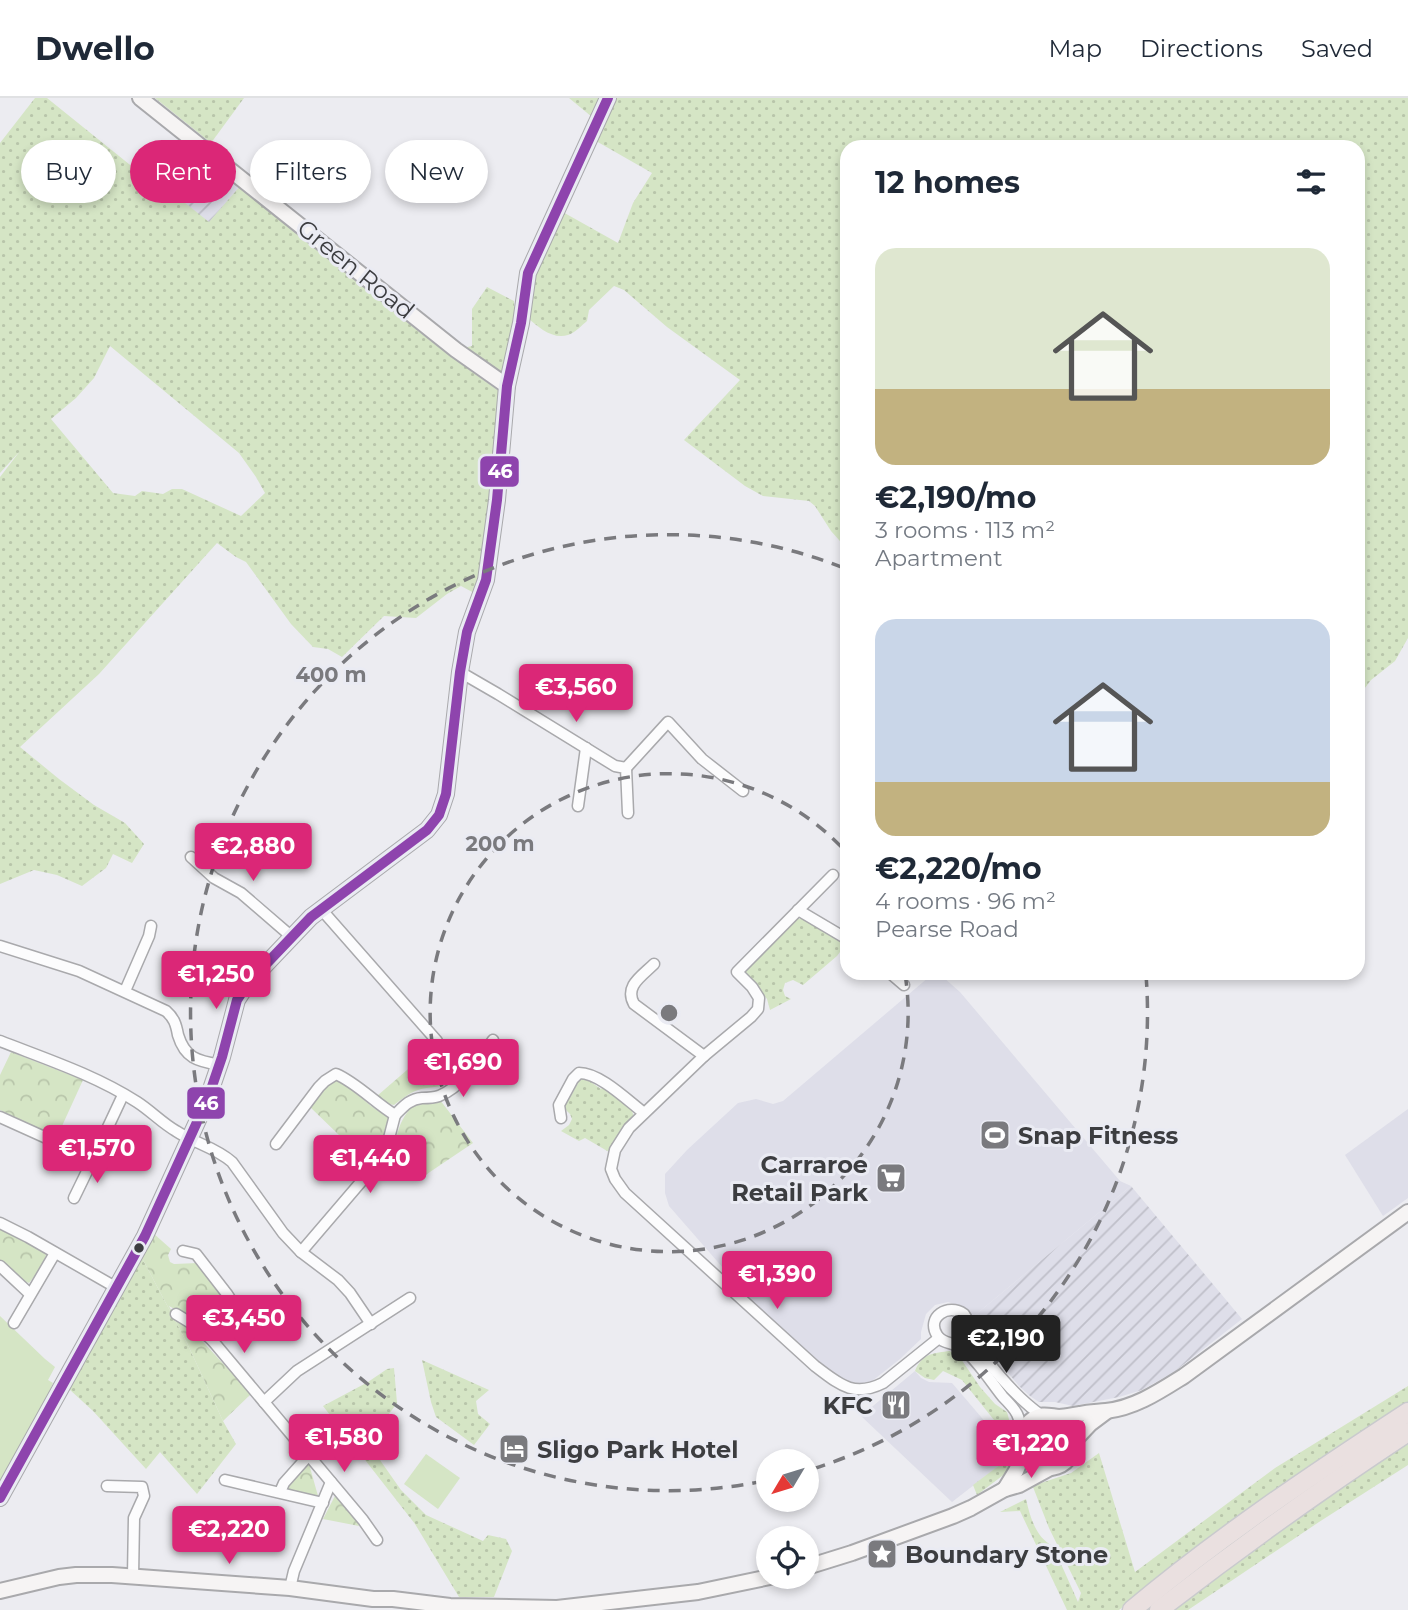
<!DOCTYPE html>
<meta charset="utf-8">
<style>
:root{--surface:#fff;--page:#f2f2f3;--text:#1f2937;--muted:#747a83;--line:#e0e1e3;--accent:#db2777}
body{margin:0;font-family:Montserrat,sans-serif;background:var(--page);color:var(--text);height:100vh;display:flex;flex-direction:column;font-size:26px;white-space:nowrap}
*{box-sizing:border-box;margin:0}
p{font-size:23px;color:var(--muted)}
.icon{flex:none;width:38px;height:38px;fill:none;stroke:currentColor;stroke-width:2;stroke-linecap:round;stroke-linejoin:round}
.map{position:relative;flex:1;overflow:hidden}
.details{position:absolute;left:840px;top:42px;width:525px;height:840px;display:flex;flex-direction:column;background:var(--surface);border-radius:21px;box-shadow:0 4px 10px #0003}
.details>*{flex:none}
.banner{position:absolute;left:21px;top:42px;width:665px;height:63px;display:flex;gap:14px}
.needle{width:46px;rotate:232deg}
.tools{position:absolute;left:756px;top:1351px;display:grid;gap:14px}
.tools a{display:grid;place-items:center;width:63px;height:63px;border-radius:50%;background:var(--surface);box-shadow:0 4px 10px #0003;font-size:35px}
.price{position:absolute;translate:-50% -60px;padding:0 16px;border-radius:7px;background:var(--accent);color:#fff;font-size:23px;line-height:46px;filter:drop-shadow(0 2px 4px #0008)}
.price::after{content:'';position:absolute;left:50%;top:42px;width:21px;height:16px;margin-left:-10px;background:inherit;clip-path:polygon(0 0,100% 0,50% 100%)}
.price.active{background:#222;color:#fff}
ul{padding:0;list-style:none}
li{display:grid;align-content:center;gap:14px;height:371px;padding:0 35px}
li span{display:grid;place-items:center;height:217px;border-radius:21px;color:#555}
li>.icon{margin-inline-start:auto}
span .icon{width:126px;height:126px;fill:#fffc;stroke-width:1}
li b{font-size:30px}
h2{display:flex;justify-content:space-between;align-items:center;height:84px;padding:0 35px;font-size:30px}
.pill{padding:0 24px;border-radius:32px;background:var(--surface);box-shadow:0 4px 10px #0003;font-size:24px;line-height:63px}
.pill.active{background:var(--accent);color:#fff}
header{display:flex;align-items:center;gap:42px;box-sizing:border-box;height:98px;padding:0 35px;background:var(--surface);border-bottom:2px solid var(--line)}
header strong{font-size:33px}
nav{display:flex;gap:38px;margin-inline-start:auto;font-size:24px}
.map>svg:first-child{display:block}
</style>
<header>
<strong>Dwello</strong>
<nav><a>Map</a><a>Directions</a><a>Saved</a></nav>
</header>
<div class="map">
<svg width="1408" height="1512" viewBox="0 0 1408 1512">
<defs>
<pattern id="industrial-furrows" width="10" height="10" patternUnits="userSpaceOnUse" patternTransform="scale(1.75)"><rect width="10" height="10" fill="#dedee9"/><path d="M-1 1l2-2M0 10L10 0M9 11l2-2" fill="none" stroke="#bfbfc9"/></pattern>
<pattern id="grass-dots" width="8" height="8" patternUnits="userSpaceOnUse" patternTransform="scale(1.75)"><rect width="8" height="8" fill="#d5e5c5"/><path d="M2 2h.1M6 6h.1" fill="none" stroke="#b8c5aa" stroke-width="1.8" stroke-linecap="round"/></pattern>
<pattern id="forest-crowns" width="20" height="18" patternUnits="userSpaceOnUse" patternTransform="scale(1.75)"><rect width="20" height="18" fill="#d5e5c5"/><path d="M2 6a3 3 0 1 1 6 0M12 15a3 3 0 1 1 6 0" fill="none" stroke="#b8c5aa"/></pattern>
</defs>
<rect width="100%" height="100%" fill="#ececf1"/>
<g fill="#dedee9">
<path d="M929 879H943L960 894 1120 1083 1131 1088 974 1218 957 1207 948 1204 935 1207 926 1216 921 1234V1241L900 1261 867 1287 855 1288 836 1283 778 1233 669 1108 665 1095V1076L687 1052 738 1005 756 1001 773 1006 783 1003Z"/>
<path d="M1408 1011V1100L1383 1118 1345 1057Z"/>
<path d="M915 1273 921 1280 929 1284 952 1285 999 1340 1002 1356 1001 1366 952 1404 861 1318Z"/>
</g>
<g fill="url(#industrial-furrows)">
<path d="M204 58 241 87 209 125 174 96Z"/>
<path d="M1131 1088 1242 1221 1174 1274 1142 1292 1119 1299 1073 1308 1055 1304H1039L1030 1298 1019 1288 992 1256 981 1238 974 1218Z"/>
</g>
<g fill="url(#grass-dots)" fill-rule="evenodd">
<path d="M35 0H47L155 87 189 47 204 58 174 96 209 124 241 87C295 129 347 174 400 218 432 245 465 269 499 293L500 315 482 482 476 496 461 488 447 496 416 520 384 518 342 559 328 551 313 549 291 526 246 464 236 459 217 445 99 576 20 649 59 681 94 707 125 725 144 746 132 765 113 756 106 770 82 788 57 777 34 772 0 786V379L20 353 0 375V45ZM110 248 239 355 256 379 265 395 241 418 182 391H172L163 396 142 393 135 398 113 395 51 321 76 300 94 280Z"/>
<path d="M155 0H244L211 45Z"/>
<path d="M569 0H600L592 19Z"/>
<path d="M615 0H1408V540L1395 563 1371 582 1358 599V49H847V451L831 433 815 408 809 403 763 398 745 388 684 342 740 282 667 229 624 192 614 188 589 212 587 223C582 227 575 235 568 237 553 242 538 229 528 220L533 178 561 113 618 145 633 105 652 75 596 43Z"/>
<path d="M487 189 514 203 515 224 507 288 463 250 472 248V211Z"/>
<path d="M796 821H803L840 840 843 850 837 858 803 887 793 882 785 885 783 892 785 898 791 901 770 912 767 901 746 877 745 872Z"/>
<path d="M582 978 601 991 603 989 630 1007 634 1019 618 1038 609 1054 585 1040 579 1043 561 1033 569 1027 572 1021 570 1016 564 1010Z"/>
<path d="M142 1160 187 1245 223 1323 236 1346 197 1396 160 1354 146 1371 93 1313 69 1291Z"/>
<path d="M950 1253 961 1261 980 1289 995 1306 1007 1314 1010 1325 1009 1354 1011 1364 1006 1375 977 1397 973 1387 1001 1366C1002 1354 999 1344 1002 1332L962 1282 943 1273 934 1282 925 1280 915 1273C922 1255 934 1255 950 1253Z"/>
<path d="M422 1262 489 1292 476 1303 478 1316 490 1326 474 1347 436 1319 431 1304Z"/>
<path d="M394 1270 397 1305 368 1345 401 1392 426 1417 483 1443 488 1437 506 1441 512 1453 494 1499H459L415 1426 323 1308 368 1284 387 1271Z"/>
<path d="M1408 1288V1304L1347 1342 1284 1385 1163 1476 1119 1512H1067L1020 1413 1000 1414 1026 1401C1030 1419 1036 1440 1053 1448L1078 1504 1081 1495 1049 1430 1033 1389 1041 1385 1071 1375 1099 1355 1135 1474 1275 1370Z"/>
<path d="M1053 1322 1066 1333C1067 1338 1068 1346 1066 1351 1061 1364 1040 1367 1032 1355 1029 1351 1028 1343 1027 1338L1037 1324Z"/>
<path d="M1408 1346V1367L1319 1424 1188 1512H1175L1239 1462 1346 1385Z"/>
</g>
<g fill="url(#forest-crowns)">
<path d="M11 954 83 982 57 1039 0 1012V977Z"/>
<path d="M422 959 451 983C440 991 430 988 418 992 409 995 402 1001 394 1007L385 1005 377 998Z"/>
<path d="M334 981 344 985 371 1008 389 1020C391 1039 381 1052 369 1066L310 1009 323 990Z"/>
<path d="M440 1002 473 1045 424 1078 395 1048C397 1031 405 1009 422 1003 427 1002 435 1003 440 1002Z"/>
<path d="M0 1130 43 1153 46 1157 42 1169 29 1185 21 1182 0 1162Z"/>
<path d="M153 1135 171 1151 168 1157 170 1164 174 1166 198 1165 233 1210 231 1218 216 1232H213L169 1208 177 1223 194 1234 251 1296 223 1323 187 1245 142 1160Z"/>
<path d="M309 1366 318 1398 288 1392 286 1390 289 1386Z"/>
<path d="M336 1396 356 1420 359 1428 323 1421Z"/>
</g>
<g fill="#d5e5c5">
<path d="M0 1218 45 1261 55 1269 48 1282 53 1285 40 1315 0 1384Z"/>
<path d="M426 1356 460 1380 438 1411 404 1386Z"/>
</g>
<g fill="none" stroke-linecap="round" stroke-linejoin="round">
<g stroke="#a9a9ac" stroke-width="13">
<g id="street">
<path d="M460 574 498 596 615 668 626 670 628 715"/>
<path d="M626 670 668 624 702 661 743 693"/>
<path d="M578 708 586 650"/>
<path d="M191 759 214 780 241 795 292 839"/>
<path d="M833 777 737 874 752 889 759 900 758 911 751 919 704 958 629 1030 615 1052 611 1071 615 1081 625 1095 815 1268C839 1286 853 1300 883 1285L939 1240"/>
<path d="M321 811 437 943"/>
<path d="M798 812 847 841"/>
<path d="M0 848 79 873 166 913C174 920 176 926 178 937 185 960 197 963 220 967"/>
<path d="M654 866C642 878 624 888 634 906L704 958"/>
<path d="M890 875 904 887"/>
<path d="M125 893 149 838 151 828"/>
<path d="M0 943C46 961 95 977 137 1004 151 1013 162 1025 176 1033 194 1045 215 1049 232 1064L283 1135 301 1154 338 1182 350 1195 371 1226"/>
<path d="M395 1017C403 1009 409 1001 422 1000 428 1000 433 1000 439 998 463 988 479 962 493 942"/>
<path d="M0 1019 93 1061 123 997"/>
<path d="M561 1020 559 1007 573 981 579 975C600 975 627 1002 644 1015"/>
<path d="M276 1046 319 989 325 983 336 976C357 985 375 1005 395 1017"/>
<path d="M74 1100 93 1061"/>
<path d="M0 1125 28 1139 117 1190"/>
<path d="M183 1153 196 1156 227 1196 236 1210C231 1224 223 1233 212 1242"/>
<path d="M301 1154 378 1064 387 1048 395 1017"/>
<path d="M0 1168 30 1196"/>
<path d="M176 1216 194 1227 212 1242 363 1422 377 1442"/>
<path d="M14 1225 55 1155"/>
<path d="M968 1234C984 1262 1014 1298 1041 1317"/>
<path d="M953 1246C968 1242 973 1229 964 1216 948 1205 926 1219 937 1237 942 1246 952 1244 960 1249 976 1260 991 1284 1003 1299 1008 1304 1014 1310 1017 1316 1020 1322 1021 1331 1022 1337"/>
<path d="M264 1304 297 1273 410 1200"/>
<path d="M225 1382 323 1405"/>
<path d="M107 1388 142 1389 144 1398 134 1420 133 1479"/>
<path d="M280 1394 284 1385 309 1357"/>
<path d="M290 1490 294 1473 331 1384"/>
</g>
</g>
<g stroke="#a9a9ac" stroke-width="18">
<g id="secondary">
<path d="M140 0 456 252 507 288"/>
<path d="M1059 1319C1090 1339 1068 1383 1035 1366 1018 1357 1017 1332 1033 1321 1042 1315 1049 1318 1059 1319 1065 1319 1073 1317 1080 1316 1089 1314 1097 1314 1106 1313 1135 1310 1160 1293 1184 1278L1408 1114"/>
<path d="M1074 1343 1090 1326 1106 1314"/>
<path d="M1005 1391 1016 1373 1024 1354"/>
<path d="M0 1400 145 1138 208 1000 222 959 237 902 248 885 311 819 427 732 439 717 446 696 460 574 467 534 486 482 497 402 507 288 521 225 528 175 608 0"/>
<path d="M807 1469 852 1455 953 1418 971 1410 1005 1391 1019 1387 1050 1370"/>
<path d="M0 1493 59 1479 76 1477H112L290 1490 373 1501H393L450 1508 557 1510 698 1494 770 1479"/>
</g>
</g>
<g stroke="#c9cacd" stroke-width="21">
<g id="highway">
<path d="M1132 1512C1219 1439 1313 1376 1408 1314"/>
<path d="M1159 1512C1240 1449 1323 1390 1408 1334"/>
</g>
</g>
<use href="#street" stroke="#fcfcfd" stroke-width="10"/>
<use href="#secondary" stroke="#f6f4f4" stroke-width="14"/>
<use href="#highway" stroke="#eae0e0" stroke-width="18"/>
<g stroke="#eaebf3" stroke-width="16">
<path id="bus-1" d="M0 1400 145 1138 208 1000 222 959 237 902 248 885 311 819 427 732 439 717 446 696 460 574 467 534 486 482 497 402 507 288 521 225 528 175 608 0"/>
</g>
<use href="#bus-1" stroke="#8e44ad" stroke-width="10"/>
</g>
<g fill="none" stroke="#7a7a7e" stroke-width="3.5" stroke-dasharray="12 9">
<path d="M905 876A239 239 0 1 1 847 755"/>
<path d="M764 1383A478 478 0 1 1 844 470M1146 877A478 478 0 0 1 809 1372"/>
</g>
<defs>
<g id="stadium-square" transform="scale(1.575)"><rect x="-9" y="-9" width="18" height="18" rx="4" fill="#7a7a7e" stroke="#eaebf3"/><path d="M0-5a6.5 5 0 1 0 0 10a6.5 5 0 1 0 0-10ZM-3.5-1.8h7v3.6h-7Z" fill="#fff"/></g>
<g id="supermarket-square" transform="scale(1.575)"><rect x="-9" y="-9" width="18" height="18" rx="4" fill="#7a7a7e" stroke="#eaebf3"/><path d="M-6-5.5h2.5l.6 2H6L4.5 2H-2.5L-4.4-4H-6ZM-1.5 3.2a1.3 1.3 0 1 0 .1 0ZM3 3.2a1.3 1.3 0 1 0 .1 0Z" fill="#fff"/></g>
<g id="restaurant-square" transform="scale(1.575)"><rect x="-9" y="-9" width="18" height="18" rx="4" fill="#7a7a7e" stroke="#eaebf3"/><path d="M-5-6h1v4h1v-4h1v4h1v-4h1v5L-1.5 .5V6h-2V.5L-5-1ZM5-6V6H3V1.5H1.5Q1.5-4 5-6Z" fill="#fff"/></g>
<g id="hotel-square" transform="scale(1.575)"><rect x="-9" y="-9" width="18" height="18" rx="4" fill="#7a7a7e" stroke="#eaebf3"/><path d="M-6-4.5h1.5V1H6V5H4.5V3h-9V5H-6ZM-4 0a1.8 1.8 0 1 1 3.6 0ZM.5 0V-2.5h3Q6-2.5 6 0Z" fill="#fff"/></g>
<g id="sight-square" transform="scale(1.575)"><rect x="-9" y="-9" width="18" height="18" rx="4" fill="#7a7a7e" stroke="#eaebf3"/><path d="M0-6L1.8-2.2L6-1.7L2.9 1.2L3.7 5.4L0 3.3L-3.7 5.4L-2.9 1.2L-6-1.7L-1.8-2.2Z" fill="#fff"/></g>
</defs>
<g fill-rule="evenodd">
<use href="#stadium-square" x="995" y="1037"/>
<use href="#supermarket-square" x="891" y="1080"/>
<use href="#restaurant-square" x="896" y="1307"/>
<use href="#hotel-square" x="514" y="1351"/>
<use href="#sight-square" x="882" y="1456"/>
</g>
<circle fill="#3c3d40" stroke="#eaebf3" stroke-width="2.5" cx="139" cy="1150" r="6"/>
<g text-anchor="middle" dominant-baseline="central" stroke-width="6" stroke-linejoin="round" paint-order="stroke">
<g font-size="24" fill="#3c3d40" stroke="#eaebf3">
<text transform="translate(356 171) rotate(39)">Green Road</text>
</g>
<g font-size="24" font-weight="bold" fill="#3c3d40" stroke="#eaebf3" text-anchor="start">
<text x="1018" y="1037">Snap Fitness</text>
<text x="868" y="1066" text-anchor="end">Carraroe<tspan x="868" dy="28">Retail Park</tspan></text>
<text x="873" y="1307" text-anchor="end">KFC</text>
<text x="537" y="1351">Sligo Park Hotel</text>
<text x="905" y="1456">Boundary Stone</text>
</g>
</g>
<circle cx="669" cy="915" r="10" fill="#7a7a7e" stroke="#eaebf3" stroke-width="3.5"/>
<g font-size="21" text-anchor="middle" font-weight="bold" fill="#7a7a7e" stroke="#eaebf3" stroke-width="6" stroke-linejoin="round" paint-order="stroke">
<text x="331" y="584">400 m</text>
<text x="500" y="753">200 m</text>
</g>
<g stroke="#eaebf3" stroke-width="2.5">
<rect x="479" y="357" width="41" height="33" rx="7" fill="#8e44ad"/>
<rect x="186" y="988" width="40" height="34" rx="7" fill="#8e44ad"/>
</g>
<g font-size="19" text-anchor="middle" font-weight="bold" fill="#fff">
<text x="500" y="380">46</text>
<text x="206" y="1012">46</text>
</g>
</svg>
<div class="tools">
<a><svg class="needle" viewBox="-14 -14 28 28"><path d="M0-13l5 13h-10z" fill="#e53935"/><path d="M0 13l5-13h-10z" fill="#747a83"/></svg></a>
<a><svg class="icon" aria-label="locate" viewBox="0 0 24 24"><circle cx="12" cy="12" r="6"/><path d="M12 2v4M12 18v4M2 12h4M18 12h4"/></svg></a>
</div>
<b class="price" style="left:576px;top:626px">€3,560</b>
<b class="price" style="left:253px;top:785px">€2,880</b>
<b class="price" style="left:216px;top:913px">€1,250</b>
<b class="price" style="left:463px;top:1001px">€1,690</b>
<b class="price" style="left:97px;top:1087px">€1,570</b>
<b class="price" style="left:370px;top:1097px">€1,440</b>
<b class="price" style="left:777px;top:1213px">€1,390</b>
<b class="price" style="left:244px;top:1257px">€3,450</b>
<b class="price active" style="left:1006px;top:1277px">€2,190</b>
<b class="price" style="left:344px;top:1376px">€1,580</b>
<b class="price" style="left:1031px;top:1382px">€1,220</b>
<b class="price" style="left:229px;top:1468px">€2,220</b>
<div class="banner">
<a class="pill">Buy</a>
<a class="pill active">Rent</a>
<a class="pill">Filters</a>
<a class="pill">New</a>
</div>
<section class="details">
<h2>12 homes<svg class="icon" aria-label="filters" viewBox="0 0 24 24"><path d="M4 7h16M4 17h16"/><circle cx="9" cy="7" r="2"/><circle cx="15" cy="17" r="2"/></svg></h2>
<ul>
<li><span style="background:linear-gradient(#dfe7d0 65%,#c2b280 0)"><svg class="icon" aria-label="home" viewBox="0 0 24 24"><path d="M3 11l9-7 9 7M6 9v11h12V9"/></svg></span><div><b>€2,190/mo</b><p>3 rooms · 113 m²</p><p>Apartment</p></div></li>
<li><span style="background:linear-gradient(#c9d6e8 75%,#c2b280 0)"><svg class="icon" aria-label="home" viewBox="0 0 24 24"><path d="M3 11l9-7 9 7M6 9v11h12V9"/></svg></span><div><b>€2,220/mo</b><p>4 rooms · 96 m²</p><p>Pearse Road</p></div></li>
</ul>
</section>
</div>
